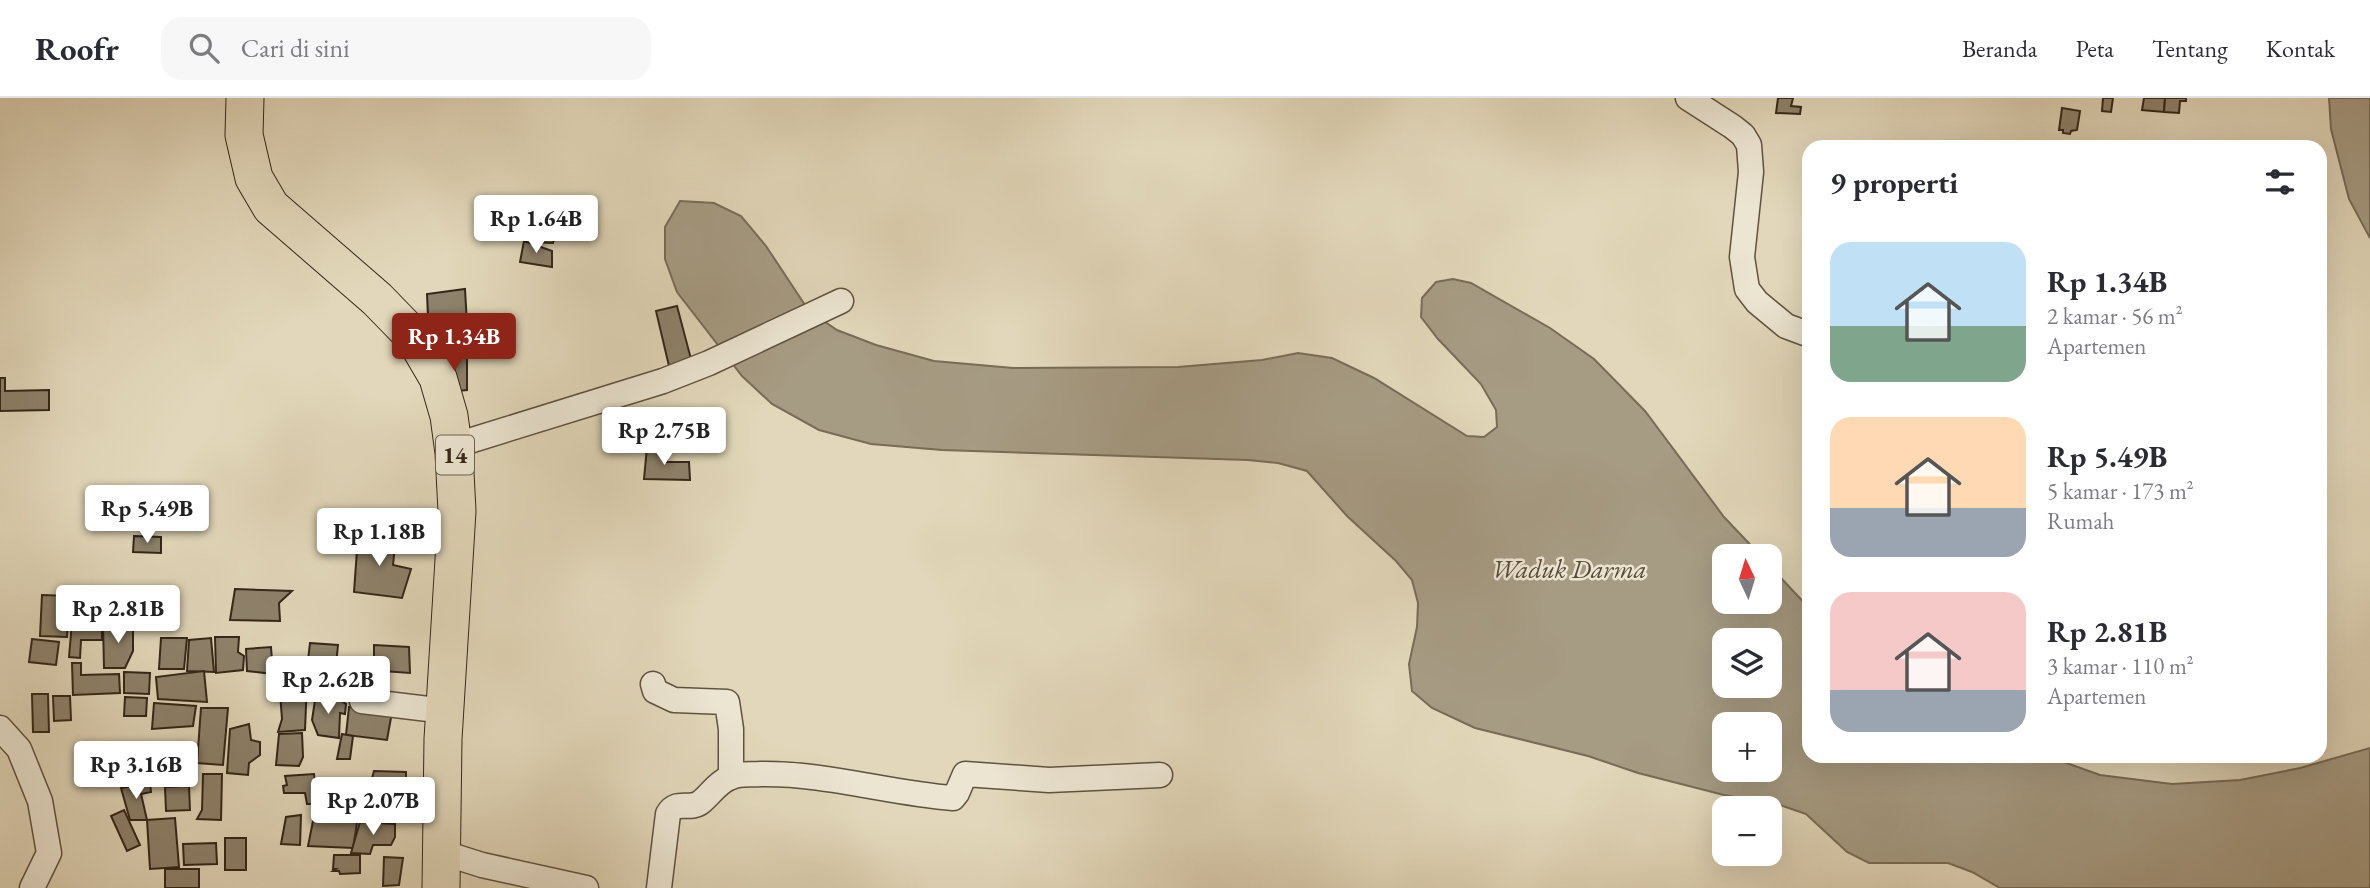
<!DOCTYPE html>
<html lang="id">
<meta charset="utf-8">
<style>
:root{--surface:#fff;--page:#f7f7f7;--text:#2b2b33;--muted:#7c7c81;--line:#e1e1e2;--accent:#8f2418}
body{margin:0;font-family:"EB Garamond",serif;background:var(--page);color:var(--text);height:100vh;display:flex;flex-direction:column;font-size:26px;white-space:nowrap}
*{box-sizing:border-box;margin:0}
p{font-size:23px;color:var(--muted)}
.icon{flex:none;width:38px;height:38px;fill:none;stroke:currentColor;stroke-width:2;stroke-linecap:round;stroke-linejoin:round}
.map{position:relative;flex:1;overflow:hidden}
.side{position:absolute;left:1802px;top:42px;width:525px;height:623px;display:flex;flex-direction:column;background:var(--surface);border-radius:21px;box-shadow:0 7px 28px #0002}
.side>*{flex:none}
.needle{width:46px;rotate:356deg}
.controls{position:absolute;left:1712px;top:446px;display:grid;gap:14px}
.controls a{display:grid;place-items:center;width:70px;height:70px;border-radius:14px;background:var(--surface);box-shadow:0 7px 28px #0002;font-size:35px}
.price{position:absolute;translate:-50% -60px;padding:0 16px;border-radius:7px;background:#fff;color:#222;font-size:23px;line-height:46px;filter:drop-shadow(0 2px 4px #0008)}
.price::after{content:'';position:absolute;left:50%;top:42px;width:21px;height:16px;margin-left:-10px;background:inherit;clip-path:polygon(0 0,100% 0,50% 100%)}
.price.on{background:var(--accent);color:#fff}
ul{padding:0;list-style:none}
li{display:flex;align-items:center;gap:21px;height:175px;padding:0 28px}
li span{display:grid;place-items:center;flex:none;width:196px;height:140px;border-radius:21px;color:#555}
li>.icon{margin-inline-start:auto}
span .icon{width:84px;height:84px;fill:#fffc;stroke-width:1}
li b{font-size:30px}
h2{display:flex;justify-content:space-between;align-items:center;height:84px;padding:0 28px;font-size:30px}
header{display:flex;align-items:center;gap:42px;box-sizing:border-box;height:98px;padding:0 35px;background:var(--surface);border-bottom:2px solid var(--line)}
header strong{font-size:33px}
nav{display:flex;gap:38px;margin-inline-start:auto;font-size:24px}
.search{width:490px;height:63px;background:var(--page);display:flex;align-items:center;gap:18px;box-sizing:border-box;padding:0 24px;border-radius:21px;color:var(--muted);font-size:26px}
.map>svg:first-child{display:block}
</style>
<header>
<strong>Roofr</strong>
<div class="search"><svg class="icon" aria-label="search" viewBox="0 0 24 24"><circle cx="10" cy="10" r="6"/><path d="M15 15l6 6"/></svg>Cari di sini</div>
<nav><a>Beranda</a><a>Peta</a><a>Tentang</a><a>Kontak</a></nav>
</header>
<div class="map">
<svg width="2370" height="790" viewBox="0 0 2370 790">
<rect width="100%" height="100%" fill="#e2d7ba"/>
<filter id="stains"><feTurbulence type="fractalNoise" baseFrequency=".00286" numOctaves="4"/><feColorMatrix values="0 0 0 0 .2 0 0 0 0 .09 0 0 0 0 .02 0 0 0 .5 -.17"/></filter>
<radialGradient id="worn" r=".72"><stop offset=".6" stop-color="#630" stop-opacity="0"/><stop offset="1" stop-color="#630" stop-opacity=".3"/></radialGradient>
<g fill="#a69b83" stroke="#786c58" stroke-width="2" fill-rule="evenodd">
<path d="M2329 0H2370V140L2349 101 2331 31Z"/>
<path d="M680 103 714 105 741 118 766 148 809 213 837 232 876 247 934 263 1013 270 1178 269 1262 262 1298 255 1332 260 1374 280 1467 338 1484 339 1497 329 1496 312 1481 286 1438 241 1421 219 1422 200 1436 184 1453 181 1471 185 1550 230 1594 261 1645 313 1724 419 1761 458H1724V504H1769V467L1809 510 1810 658H2047L2100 677 2172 686 2240 682 2300 670 2370 650V790H2000L1972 774 1948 765H1869L1847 754 1806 716 1780 707 1724 697 1638 675 1588 658 1475 630 1432 610 1412 593 1409 566 1417 529 1418 505 1412 482 1396 463 1347 418 1307 373 1278 365 1248 362 942 352 871 346 819 332 772 306 742 278 677 194 665 161V129ZM1724 542H1769V588H1724ZM1724 626H1769V672H1724Z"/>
</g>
<g fill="#8e826c" stroke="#332618" stroke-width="2">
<path d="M1778 0H1793L1791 8 1801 9 1800 16 1776 15Z"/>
<path d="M2103 0H2113L2111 14 2102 13Z"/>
<path d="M2144 0H2165L2164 14 2142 12Z"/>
<path d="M2165 0H2186V3H2180L2179 15 2164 14Z"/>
<path d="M2062 10 2080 13 2077 32 2071 33 2070 36 2063 35V32H2059Z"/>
<path d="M536 113 560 119 553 145 532 144Z"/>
<path d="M524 143 552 153V169L520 164Z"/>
<path d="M465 191 467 226H449L446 218 428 219 427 196Z"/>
<path d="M677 208 691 261 669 268 656 213Z"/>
<path d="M433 231 459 232 463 253 432 252Z"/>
<path d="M467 259V292L447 294 437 261Z"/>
<path d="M0 280H5V293L49 292V312L0 313Z"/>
<path d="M627 322 643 327 636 346 621 341Z"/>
<path d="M647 349 666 353 667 364H689L690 382 644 381Z"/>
<path d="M134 438 161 439V455L133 454Z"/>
<path d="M358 438H396L393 467 411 471 402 500 354 494Z"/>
<path d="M235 491 292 493 279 505 280 523 230 522Z"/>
<path d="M42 497 69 498 67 539 40 538Z"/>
<path d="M95 498 96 523 72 524 71 499Z"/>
<path d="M72 524 102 527V542H81L80 560 69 559Z"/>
<path d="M133 525V553L125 570H104L103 526Z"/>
<path d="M215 539H239L238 554 244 558 243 572 216 575Z"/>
<path d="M161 540H187L184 571H159Z"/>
<path d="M211 540 214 574 187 573 189 542Z"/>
<path d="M32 541 59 544 56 567 29 564Z"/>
<path d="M310 545 338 547 334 586 321 581 306 580Z"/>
<path d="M374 547 409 549 410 575 369 572 374 559Z"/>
<path d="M271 549 273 576 247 573 246 551Z"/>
<path d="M72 565H81V577L119 576 120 595 73 597Z"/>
<path d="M340 570H365L366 599H348V584H340Z"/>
<path d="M204 573 207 604 158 601 156 579Z"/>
<path d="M124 574 150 575 149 596 124 595Z"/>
<path d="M279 582 307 583 305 632 278 634 282 621Z"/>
<path d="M32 596H48L49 634H33Z"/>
<path d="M316 596 340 602 346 606 345 616 340 615 339 640 318 637 312 622Z"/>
<path d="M53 598H70L71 622 54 623Z"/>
<path d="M125 599 147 600 146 618H124Z"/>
<path d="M154 605 196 608 193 628 152 631Z"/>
<path d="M349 609 392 614 387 642 346 637Z"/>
<path d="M201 610H228L223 667 197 665Z"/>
<path d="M249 626 251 642 260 644V657L249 665 248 677 227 675 230 631Z"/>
<path d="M302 635 303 659 299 668 276 667 279 636Z"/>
<path d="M342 636 353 638 350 661H337Z"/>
<path d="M152 655 155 682 150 685H125L122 658Z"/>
<path d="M161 665H192V685L161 686Z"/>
<path d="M374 673 406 674V686L394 688 395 705 366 702Z"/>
<path d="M203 676H222L221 722 197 721 202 712Z"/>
<path d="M314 676 317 706H307L305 695H284L283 688 287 687 285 678Z"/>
<path d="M150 685 151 694 141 696 147 722H130L121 690Z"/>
<path d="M189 688 190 712 166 713 165 689Z"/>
<path d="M318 698 361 700 353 750 308 748Z"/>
<path d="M124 712 140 747 127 753 111 718Z"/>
<path d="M301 717 300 747 281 746 286 719Z"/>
<path d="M175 720 179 769 150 771 147 722Z"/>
<path d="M360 724 395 726V739L391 747H373L370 756 351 755Z"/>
<rect x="225" y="740" width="21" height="32"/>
<path d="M216 745 217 766 184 767 183 746Z"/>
<path d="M334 757H360V775L340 776 339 773H333L336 771H333Z"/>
<path d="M384 759 403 760 399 787 383 788Z"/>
<rect x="165" y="771" width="34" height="19"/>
</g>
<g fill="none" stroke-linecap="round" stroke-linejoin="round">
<g stroke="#5f5240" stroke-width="27">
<g id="minor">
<path d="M1688 0 1733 29 1743 37 1749 47 1751 74 1742 159 1747 191 1757 204 1786 228 1810 237"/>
<path d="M453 348 663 283 709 265 841 203"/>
<path d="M653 586 655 593 674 602 727 604 731 631V679"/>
<path d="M362 603 445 613"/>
<path d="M0 630 19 651 40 703 49 755 32 790"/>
<path d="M441 754 482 767 586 790"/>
<path d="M659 790 668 716C676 701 690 713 701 704 710 697 717 685 729 680 738 675 750 677 761 676 826 675 888 695 953 700L957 695 965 676 1049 682 1160 677"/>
</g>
</g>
<g stroke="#332618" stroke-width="39">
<path id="highway" d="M245 0 244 37 254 80 271 109 377 201 414 239 438 280 449 318 454 355 457 413 443 641 441 790"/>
</g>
<use href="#minor" stroke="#ece5d2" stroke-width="24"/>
<use href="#highway" stroke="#e2d7ba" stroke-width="37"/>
</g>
<g text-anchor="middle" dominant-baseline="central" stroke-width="5" stroke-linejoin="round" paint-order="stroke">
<rect fill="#ece5d2" stroke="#6a5f50" stroke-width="2" x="436" y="337.5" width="38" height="39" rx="5"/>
<g font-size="23" font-weight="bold" fill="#332618">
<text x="455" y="357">14</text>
</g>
<g font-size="26" font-style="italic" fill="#564938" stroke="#ece5d2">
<text x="1569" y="471">Waduk Darma</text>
</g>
</g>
<rect width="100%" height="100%" filter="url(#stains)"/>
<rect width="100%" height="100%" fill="url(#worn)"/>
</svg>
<div class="controls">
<a><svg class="needle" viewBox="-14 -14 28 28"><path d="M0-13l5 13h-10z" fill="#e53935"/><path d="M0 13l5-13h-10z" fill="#7c7c81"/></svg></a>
<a><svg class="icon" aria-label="layers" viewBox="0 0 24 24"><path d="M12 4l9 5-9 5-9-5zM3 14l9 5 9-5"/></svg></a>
<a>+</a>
<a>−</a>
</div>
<b class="price" style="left:536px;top:157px">Rp 1.64B</b>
<b class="price on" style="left:454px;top:275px">Rp 1.34B</b>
<b class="price" style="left:664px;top:369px">Rp 2.75B</b>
<b class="price" style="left:147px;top:447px">Rp 5.49B</b>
<b class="price" style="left:379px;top:470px">Rp 1.18B</b>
<b class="price" style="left:118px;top:547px">Rp 2.81B</b>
<b class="price" style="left:328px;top:618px">Rp 2.62B</b>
<b class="price" style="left:136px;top:703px">Rp 3.16B</b>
<b class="price" style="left:373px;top:739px">Rp 2.07B</b>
<section class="side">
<h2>9 properti<svg class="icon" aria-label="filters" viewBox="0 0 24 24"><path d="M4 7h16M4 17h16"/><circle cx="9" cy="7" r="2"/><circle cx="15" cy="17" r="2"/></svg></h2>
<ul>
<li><span style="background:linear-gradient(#bfe0f5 60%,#7fa58c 0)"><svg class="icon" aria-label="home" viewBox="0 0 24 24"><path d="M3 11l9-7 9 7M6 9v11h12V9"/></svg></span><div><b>Rp 1.34B</b><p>2 kamar · 56 m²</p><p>Apartemen</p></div></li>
<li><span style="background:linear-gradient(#ffd9b3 65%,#9aa5b1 0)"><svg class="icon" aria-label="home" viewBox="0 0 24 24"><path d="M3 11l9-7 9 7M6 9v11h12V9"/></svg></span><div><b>Rp 5.49B</b><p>5 kamar · 173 m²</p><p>Rumah</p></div></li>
<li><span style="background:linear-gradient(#f6c9c9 70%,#9aa5b1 0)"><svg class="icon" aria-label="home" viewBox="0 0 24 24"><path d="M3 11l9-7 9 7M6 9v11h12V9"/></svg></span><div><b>Rp 2.81B</b><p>3 kamar · 110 m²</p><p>Apartemen</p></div></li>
</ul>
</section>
</div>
